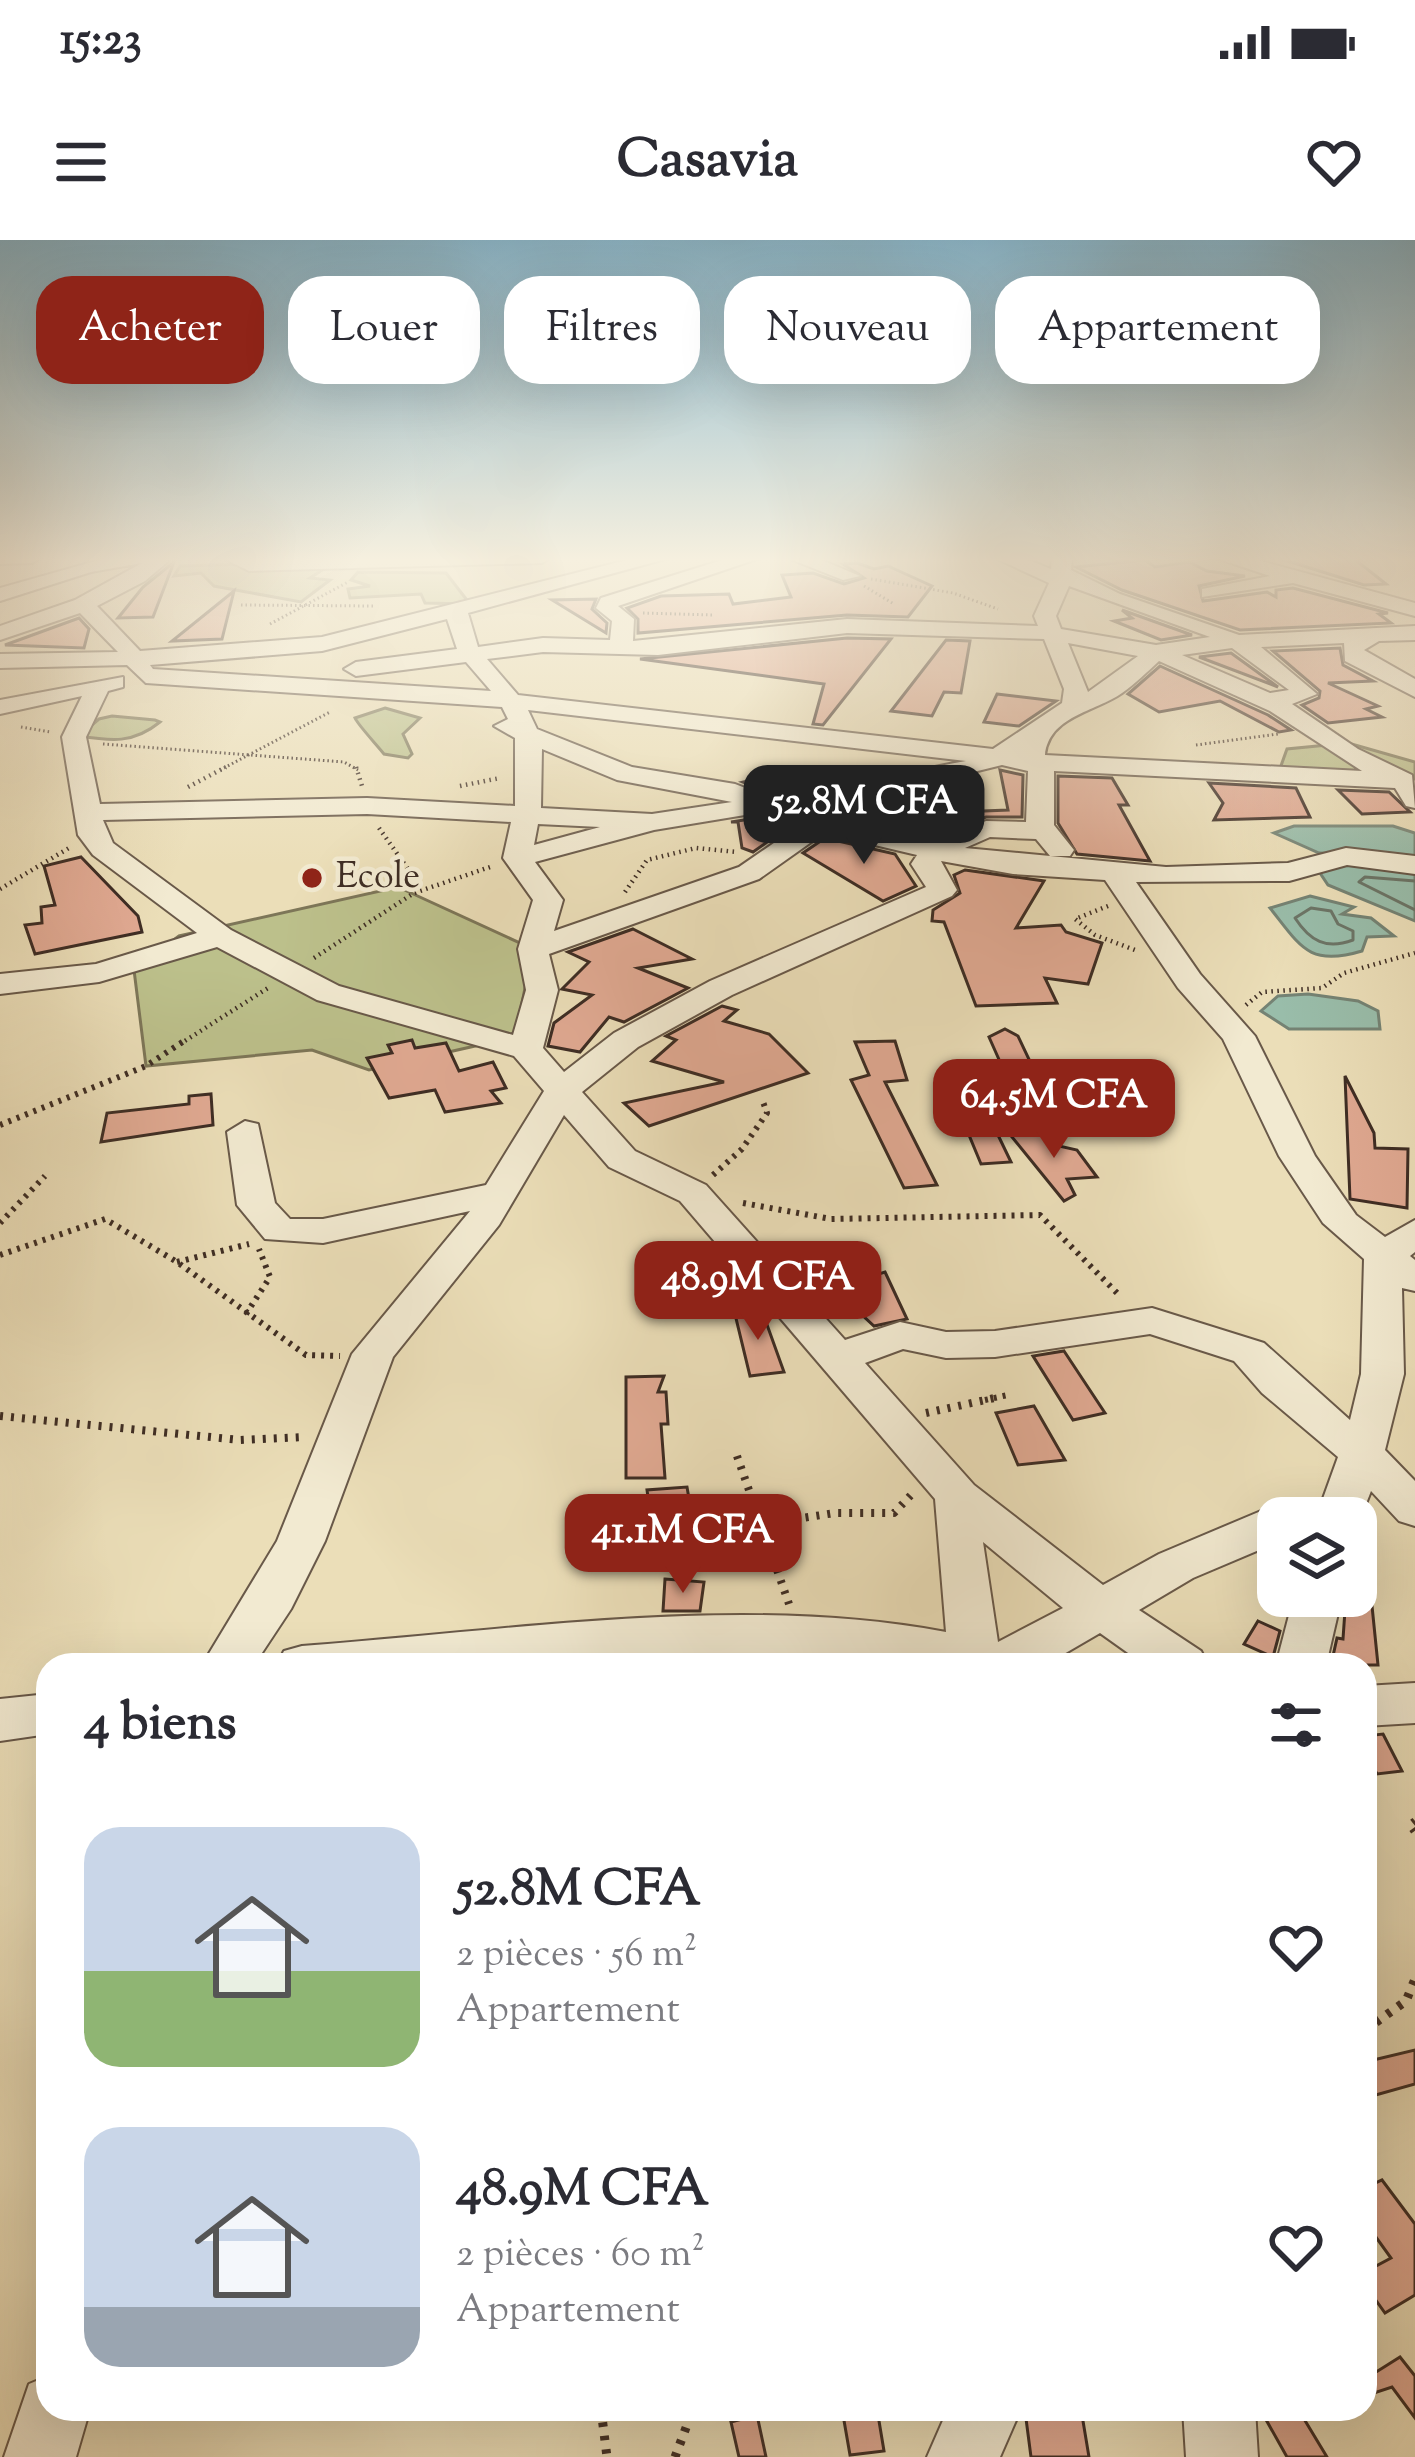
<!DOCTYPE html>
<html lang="fr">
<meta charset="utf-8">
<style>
:root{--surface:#fff;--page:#f7f7f7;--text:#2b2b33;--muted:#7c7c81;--accent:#8f2418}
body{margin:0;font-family:"Sorts Mill Goudy",serif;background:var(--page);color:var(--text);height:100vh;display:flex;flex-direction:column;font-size:45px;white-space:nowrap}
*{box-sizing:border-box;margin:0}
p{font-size:39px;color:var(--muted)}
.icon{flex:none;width:66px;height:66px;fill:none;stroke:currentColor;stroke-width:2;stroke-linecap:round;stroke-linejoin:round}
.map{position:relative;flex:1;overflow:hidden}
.sheet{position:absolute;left:36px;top:1413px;width:1341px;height:768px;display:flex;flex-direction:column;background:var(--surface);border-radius:36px;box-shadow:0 12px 48px #0002}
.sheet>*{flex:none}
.banner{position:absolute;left:36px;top:36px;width:1344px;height:108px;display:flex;gap:24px}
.fabs{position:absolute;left:1257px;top:1257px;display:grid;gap:24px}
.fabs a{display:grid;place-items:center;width:120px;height:120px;border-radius:24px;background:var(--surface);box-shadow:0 12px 48px #0002;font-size:60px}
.price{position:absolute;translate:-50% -102px;padding:0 27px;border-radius:24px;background:var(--accent);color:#fff;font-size:39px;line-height:78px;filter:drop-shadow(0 3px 6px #0008)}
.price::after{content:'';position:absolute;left:50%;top:72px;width:36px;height:27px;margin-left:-18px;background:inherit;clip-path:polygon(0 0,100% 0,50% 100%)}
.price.selected{background:#222;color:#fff}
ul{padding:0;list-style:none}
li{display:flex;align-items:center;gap:36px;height:300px;padding:0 48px}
li span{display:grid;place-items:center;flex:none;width:336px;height:240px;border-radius:36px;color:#555}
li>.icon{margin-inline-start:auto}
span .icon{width:144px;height:144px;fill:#fffc;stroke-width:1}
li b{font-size:51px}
h2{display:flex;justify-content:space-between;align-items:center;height:144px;padding:0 48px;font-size:51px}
.tag{padding:0 42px;border-radius:36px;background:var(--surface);box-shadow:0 12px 48px #0002;font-size:42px;line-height:108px}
.tag.selected{background:var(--accent);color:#fff}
.status{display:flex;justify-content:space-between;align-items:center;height:84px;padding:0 60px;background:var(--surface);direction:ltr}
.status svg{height:33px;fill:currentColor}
header{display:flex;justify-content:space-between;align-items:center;height:156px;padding:0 48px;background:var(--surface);font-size:54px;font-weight:700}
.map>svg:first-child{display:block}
</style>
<div class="status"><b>15:23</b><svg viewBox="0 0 49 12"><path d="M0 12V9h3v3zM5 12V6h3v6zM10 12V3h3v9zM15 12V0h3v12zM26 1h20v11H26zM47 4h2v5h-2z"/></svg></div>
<header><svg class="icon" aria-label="menu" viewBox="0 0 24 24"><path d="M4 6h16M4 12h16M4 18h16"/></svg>Casavia<svg class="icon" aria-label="heart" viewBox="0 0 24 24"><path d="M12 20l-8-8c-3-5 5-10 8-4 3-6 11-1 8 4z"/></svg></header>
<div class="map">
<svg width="1415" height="2217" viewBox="0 0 1415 2217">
<rect width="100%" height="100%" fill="#ebdeb8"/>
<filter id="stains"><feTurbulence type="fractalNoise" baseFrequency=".00167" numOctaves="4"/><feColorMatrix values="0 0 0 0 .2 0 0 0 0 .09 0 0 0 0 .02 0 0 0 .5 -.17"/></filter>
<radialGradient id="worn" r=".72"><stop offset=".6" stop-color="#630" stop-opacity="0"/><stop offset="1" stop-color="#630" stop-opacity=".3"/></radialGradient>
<g fill="#bcc08b" stroke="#7d7658" stroke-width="3">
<path d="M277 317H442V318L333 323 310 338 330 340 301 362 214 346 201 333 174 336 180 326 281 323Z"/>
<path d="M358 332 446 333 470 364 425 363 421 354 350 358 348 349 370 346 351 340Z"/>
<path d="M385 468 420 478 403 494 412 514 408 518 384 514C377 505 358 485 355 478Z"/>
<path d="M112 476 155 480 160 482C133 504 111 501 79 496L99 479Z"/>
<path d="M1348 503 1415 522V539L1278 534 1287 509Z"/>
<path d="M398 647 533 709 515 797 369 830 312 810 146 826 134 730 179 696Z"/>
</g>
<g fill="#99bdaa" stroke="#758374" stroke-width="3">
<path d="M1294 586H1393L1415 593V616L1319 613 1274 593Z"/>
<path d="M1338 622 1415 629V681L1328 645 1320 633Z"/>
<path d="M1310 656 1354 667 1342 674 1371 678 1394 696 1367 697 1362 711C1309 727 1301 707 1270 668Z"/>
<path d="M1308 754 1358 761 1378 771 1380 789H1289L1261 771 1278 756Z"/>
</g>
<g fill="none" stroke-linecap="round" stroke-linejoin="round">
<g stroke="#6c7567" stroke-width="3">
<path d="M1415 641 1365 637 1359 642 1415 670"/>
<path d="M1311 668 1331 671 1338 684 1353 691V700C1326 710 1310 701 1295 678Z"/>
</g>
</g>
<g fill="#e0a992" stroke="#3e2d24" stroke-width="3">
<path d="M1275 317H1352L1386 344 1364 345Z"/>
<path d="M1145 320 1155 327 1189 322 1207 331 1245 336 1199 346 1203 361 1267 352 1276 357V350L1293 348 1388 373 1379 374 1391 383 1240 390 1122 350 1076 327Z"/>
<path d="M174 322 153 377 118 378 143 347Z"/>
<path d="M857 323 874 329 888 326 932 346 908 377 847 375 638 393V379L627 368 661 356 729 354 733 364 791 357 782 335 813 333 844 344 864 338 843 324Z"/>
<path d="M234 351 222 399 172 401Z"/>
<path d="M596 359 592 369 607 383 606 393 552 360Z"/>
<path d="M1122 370 1192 395 1161 400 1114 381 1132 378Z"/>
<path d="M79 378 89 389 84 408 5 405Z"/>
<path d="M847 398 891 399 823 485 813 484 824 444 640 419Z"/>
<path d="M946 400 970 401 961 453 944 452 932 476 891 471Z"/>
<path d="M1340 408 1343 425 1373 441 1328 443 1378 466 1366 469 1382 477 1328 483 1302 465 1319 458 1320 451 1273 411Z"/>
<path d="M1231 413 1278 447 1199 417Z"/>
<path d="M1160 426 1268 475 1291 490 1279 492 1220 461 1159 472 1128 454Z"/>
<path d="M997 454 1056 461 1019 486 984 482Z"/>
<path d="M797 529 814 553 810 568 743 542Z"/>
<path d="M1000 530 1023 535 1022 577H986L967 584 959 572 1008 570Z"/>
<path d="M1058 536 1112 538 1128 565H1119L1150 621 1077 614 1058 583Z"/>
<path d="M1209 543 1296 548 1310 577 1214 580 1223 563Z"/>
<path d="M1338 550 1389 552 1410 572 1362 574Z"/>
<path d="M757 578 787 588 753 612 742 608 738 582H731Z"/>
<path d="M825 598 895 614 916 646 883 661 803 613Z"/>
<path d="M81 617 138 676 142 692 35 714 25 685 42 683 41 667 55 665 44 626Z"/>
<path d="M965 630 1044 641 1016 688 1061 685 1066 692 1102 703 1088 744 1045 738 1057 763 976 766 944 682 932 681 933 670 960 653 954 635Z"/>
<path d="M633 689 692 719 638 728 688 748 624 782 609 777 580 812 548 806 554 783 592 755 562 749 589 722 568 712Z"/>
<path d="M722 766 737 770 724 781 769 794 808 833 649 886 624 863 724 842 652 821 676 800 666 796Z"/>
<path d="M1005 789 1018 796 1035 832 1005 833 989 797Z"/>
<path d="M412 800 415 808 446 803 459 831 493 822 506 848 491 851 501 863 445 872 435 850 389 858 367 818 392 813 388 805Z"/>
<path d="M895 801 907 840 885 842 937 945 904 948 851 840 869 835 855 802Z"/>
<path d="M1345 836 1374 893 1375 908 1408 909 1407 968 1350 959Z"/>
<path d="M211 854 213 885 101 902 107 873 189 864V856Z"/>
<path d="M1043 890 1050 904 1077 910 1097 937 1067 939 1075 955 1064 961 1008 892Z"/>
<path d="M997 893 1011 922 981 924 969 895Z"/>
<path d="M885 1032 907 1079 874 1086 833 1048Z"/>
<path d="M761 1068 784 1132 750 1136 734 1070Z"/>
<path d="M1064 1111 1105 1173 1073 1180 1033 1116Z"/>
<path d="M664 1136 658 1152H666L668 1184H661L665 1238H626V1137Z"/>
<path d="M1034 1166 1065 1220 1018 1225 996 1173Z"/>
<path d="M687 1247 693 1282 652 1285 647 1250Z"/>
<path d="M665 1339 704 1342 700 1371H663Z"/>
<path d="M1346 1356H1371L1378 1425H1331L1337 1398 1343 1399Z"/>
<path d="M1258 1381 1280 1391 1273 1417 1244 1404Z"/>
<path d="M1383 1494 1402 1531 1377 1534 1365 1510V1496Z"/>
<path d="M1415 1810V1844L1365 1858V1822Z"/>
<path d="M1382 1940 1415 1984V2055L1385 2073 1365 2045V2032L1391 2018 1365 1982V1948Z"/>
<path d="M1400 2117 1415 2136V2178L1392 2147 1365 2156V2139Z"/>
<path d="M842 2169H877L884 2211 850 2215Z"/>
<path d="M1081 2169 1089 2217H1031L1025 2171Z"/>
<path d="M1260 2169H1298L1327 2217H1287Z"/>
<path d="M757 2175 766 2217H739L731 2182Z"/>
</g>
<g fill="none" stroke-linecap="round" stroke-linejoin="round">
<g stroke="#695949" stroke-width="4">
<g id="minor">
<path d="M0 317H42L32 323 0 324Z"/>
<path d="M110 317H173L145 341 97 366 140 411 322 397 639 317H673L468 373 478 407 543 398 610 400 612 381 596 368 601 358 732 317H763L618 366 634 379 633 401 847 379 1038 386 1034 376 1049 343 993 317H1021L1051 329 1052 317H1072L1071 330 1120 354 1239 395 1415 386V400L1379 401 1364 410 1415 439V457L1345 421 1344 403 1261 407 1317 454 1292 464 1358 509 1412 535 1415 568 1406 566 1395 548 1054 531V585L1074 610 1070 616H1050L1036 599 990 597 965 608 1166 627 1288 623 1346 608 1415 616V634L1347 625 1289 641 1136 642 1200 734 1255 796 1315 916 1356 975 1385 997 1415 980V1012L1410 1016 1415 1020V1051L1402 1048 1404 1134 1385 1210 1415 1241V1286L1399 1281 1371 1251 1356 1289V1278H1316L1338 1217 1262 1153 1234 1121 1150 1094 995 1117 946 1118 903 1109 865 1123 974 1245 1103 1345 1159 1314 1261 1271 1278 1267 1295 1271 1298 1278H1278V1302L1193 1338 1139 1370 1201 1411 1208 1425H1145L1100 1393 1045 1425H920L863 1414 680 1416 558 1425H277L284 1411 302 1406C511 1391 741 1353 946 1392L935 1259 680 961 609 927 564 875 499 985 393 1117 325 1301 291 1369 254 1425H202L277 1301 352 1114 470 971 323 1003 265 999 237 965 227 892 245 881 258 884 275 963 290 979H323L486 945 544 851 514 816 317 760 217 707 99 742 0 754V734L96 724 197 693 93 615 78 595 62 497 82 456 0 474V460L123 437V447L108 451 86 497 100 564 367 558 515 566V498L494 486 508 479 502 467 146 443 127 425 0 428V414L118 412 80 373 0 400V386L75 360 142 323 91 332 0 361V348ZM1069 346 1210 397 1156 405 1061 389 1056 376ZM447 379 457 409 356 422 344 429 356 436 466 422 491 451 153 429 150 425 322 411ZM847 393 1044 399 1064 449 1062 463 993 509 518 455 487 419 543 412 658 415ZM1068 403 1138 416 1088 452ZM1232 408 1289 450 1270 453 1182 415ZM1159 421 1270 471 1362 531 1045 515C1049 476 1095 472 1122 453 1135 444 1147 432 1159 421ZM528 470 966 521C913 530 859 544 815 575L735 544 632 527 537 489ZM542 509 617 540 732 562 652 574 541 568ZM1002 525 1028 531 1026 582 986 581 931 602 842 581 860 568 933 542ZM757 573 797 587 739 627 554 691 563 660 535 622 654 590ZM367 574 511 582 503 618 533 660 518 709 526 750 513 795 339 746 231 690 113 603 103 580ZM538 584 600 587 534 605ZM824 593 917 615 911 624 926 647 710 741 614 793 564 832 543 808 558 750 549 714 759 639ZM941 621 1013 634 1105 640 1178 748 1223 799 1279 916 1323 983 1364 1019 1361 1134 1350 1180 1264 1103 1152 1068 995 1091 946 1092 900 1082 845 1100 706 945 635 911 582 852 638 807 732 755 952 656 957 650ZM983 1302 1063 1368 998 1402Z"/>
<path d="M221 317 252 319 552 317 542 323 249 331Z"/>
<path d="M785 317H814L860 336 843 340Z"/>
<path d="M1213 317H1246L1415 363V376L1293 343 1202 357V349L1270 336Z"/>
<path d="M1294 1356H1342L1326 1425H1276Z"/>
<path d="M1415 1443V1483L1365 1486V1446Z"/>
<path d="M48 1454V1494L0 1501V1459Z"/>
<path d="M48 2136V2169H90L76 2217H4L29 2144Z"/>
<path d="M948 2169H1021L1000 2217H927Z"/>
<path d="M1183 2169H1255L1258 2217H1186Z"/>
</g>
</g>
<g stroke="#3e2d24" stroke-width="3" stroke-dasharray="1.5 3" stroke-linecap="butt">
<path d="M871 339 953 353 998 369"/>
<path d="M864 346 894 364"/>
<path d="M241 365 374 366"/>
<path d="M643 373 714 375"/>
<path d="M270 384 348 342"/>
<path d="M21 487 50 492"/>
<path d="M103 504 344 522 358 530"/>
<path d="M1196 505 1278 494"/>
<path d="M220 530 330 472"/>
</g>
<g stroke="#3e2d24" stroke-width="4.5" stroke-dasharray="1.5 4.5" stroke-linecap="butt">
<path d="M356 527 362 546"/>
<path d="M460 546 500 538"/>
<path d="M188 547 226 527"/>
<path d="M379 588 420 646 416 651"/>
<path d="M0 649 69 608"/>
<path d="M625 652 647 620 696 608 737 612"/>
<path d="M1108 666 1075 679 1095 695 1135 710"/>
<path d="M314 718 414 653 493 626"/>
<path d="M1246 765 1262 752 1322 748 1344 733 1415 713"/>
<path d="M180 804 268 748"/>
</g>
<g stroke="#3e2d24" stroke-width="6" stroke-dasharray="3 6" stroke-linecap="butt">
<path d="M0 885 146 826 184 801"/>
<path d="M713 935 742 909 767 873 762 859"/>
<path d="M743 963 831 979 1040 975 1121 1057"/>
<path d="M0 983 45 936"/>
<path d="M0 1015 105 979 177 1022 306 1115 340 1116"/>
<path d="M177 1022 249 1004"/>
<path d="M246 1074 270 1037 259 1009"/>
<path d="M985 1160 1008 1155"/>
</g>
<g stroke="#3e2d24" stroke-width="8" stroke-dasharray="3 8" stroke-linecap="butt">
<path d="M926 1173 999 1157"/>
<path d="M0 1176 240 1200 304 1197"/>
<path d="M737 1216 789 1364"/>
<path d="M762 1284 835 1273H894L911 1255"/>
<path d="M1415 1581 1410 1585 1415 1592"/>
</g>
<g stroke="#3e2d24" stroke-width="9" stroke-dasharray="4.5 9" stroke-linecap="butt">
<path d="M1365 1790 1406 1761 1415 1739"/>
<path d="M601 2169 607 2217"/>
<path d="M675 2217 693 2169"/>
</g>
<use href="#minor" fill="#f2ead1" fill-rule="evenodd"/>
</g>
<linearGradient id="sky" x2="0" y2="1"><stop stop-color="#88b8cf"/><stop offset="0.51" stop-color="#f6f0df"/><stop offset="1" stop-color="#f6f0df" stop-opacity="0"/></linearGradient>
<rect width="1415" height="627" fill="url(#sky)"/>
<circle fill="#8f2418" stroke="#f2ead1" stroke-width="4.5" cx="312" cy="638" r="12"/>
<g text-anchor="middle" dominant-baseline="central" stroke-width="9" stroke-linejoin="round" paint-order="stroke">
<g font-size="36" fill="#3e2d24" stroke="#f2ead1" text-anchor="start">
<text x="336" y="638">Ecole</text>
</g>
</g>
<rect width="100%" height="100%" filter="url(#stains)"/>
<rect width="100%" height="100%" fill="url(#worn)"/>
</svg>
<div class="fabs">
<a><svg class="icon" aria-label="layers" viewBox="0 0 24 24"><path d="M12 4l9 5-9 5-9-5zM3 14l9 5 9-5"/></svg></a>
</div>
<b class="price selected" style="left:864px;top:627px">52.8M CFA</b>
<b class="price" style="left:1054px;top:921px">64.5M CFA</b>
<b class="price" style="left:758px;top:1103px">48.9M CFA</b>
<b class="price" style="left:683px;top:1356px">41.1M CFA</b>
<div class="banner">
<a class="tag selected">Acheter</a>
<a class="tag">Louer</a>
<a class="tag">Filtres</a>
<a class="tag">Nouveau</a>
<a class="tag">Appartement</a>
</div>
<section class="sheet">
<h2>4 biens<svg class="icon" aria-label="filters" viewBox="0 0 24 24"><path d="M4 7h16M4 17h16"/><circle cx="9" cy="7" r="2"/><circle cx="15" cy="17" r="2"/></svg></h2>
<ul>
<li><span style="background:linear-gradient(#c9d6e8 60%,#8fb573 0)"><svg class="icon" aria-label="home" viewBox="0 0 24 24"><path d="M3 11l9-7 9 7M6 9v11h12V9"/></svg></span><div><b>52.8M CFA</b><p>2 pièces · 56 m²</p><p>Appartement</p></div><svg class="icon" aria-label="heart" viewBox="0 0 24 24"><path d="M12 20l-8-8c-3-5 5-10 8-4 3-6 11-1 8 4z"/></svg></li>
<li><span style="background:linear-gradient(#c9d6e8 75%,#9aa5b1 0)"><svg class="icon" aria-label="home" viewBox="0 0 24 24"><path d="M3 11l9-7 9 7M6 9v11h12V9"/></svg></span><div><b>48.9M CFA</b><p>2 pièces · 60 m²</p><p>Appartement</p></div><svg class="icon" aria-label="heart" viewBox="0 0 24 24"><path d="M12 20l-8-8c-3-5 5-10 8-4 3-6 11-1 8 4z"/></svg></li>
</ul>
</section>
</div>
